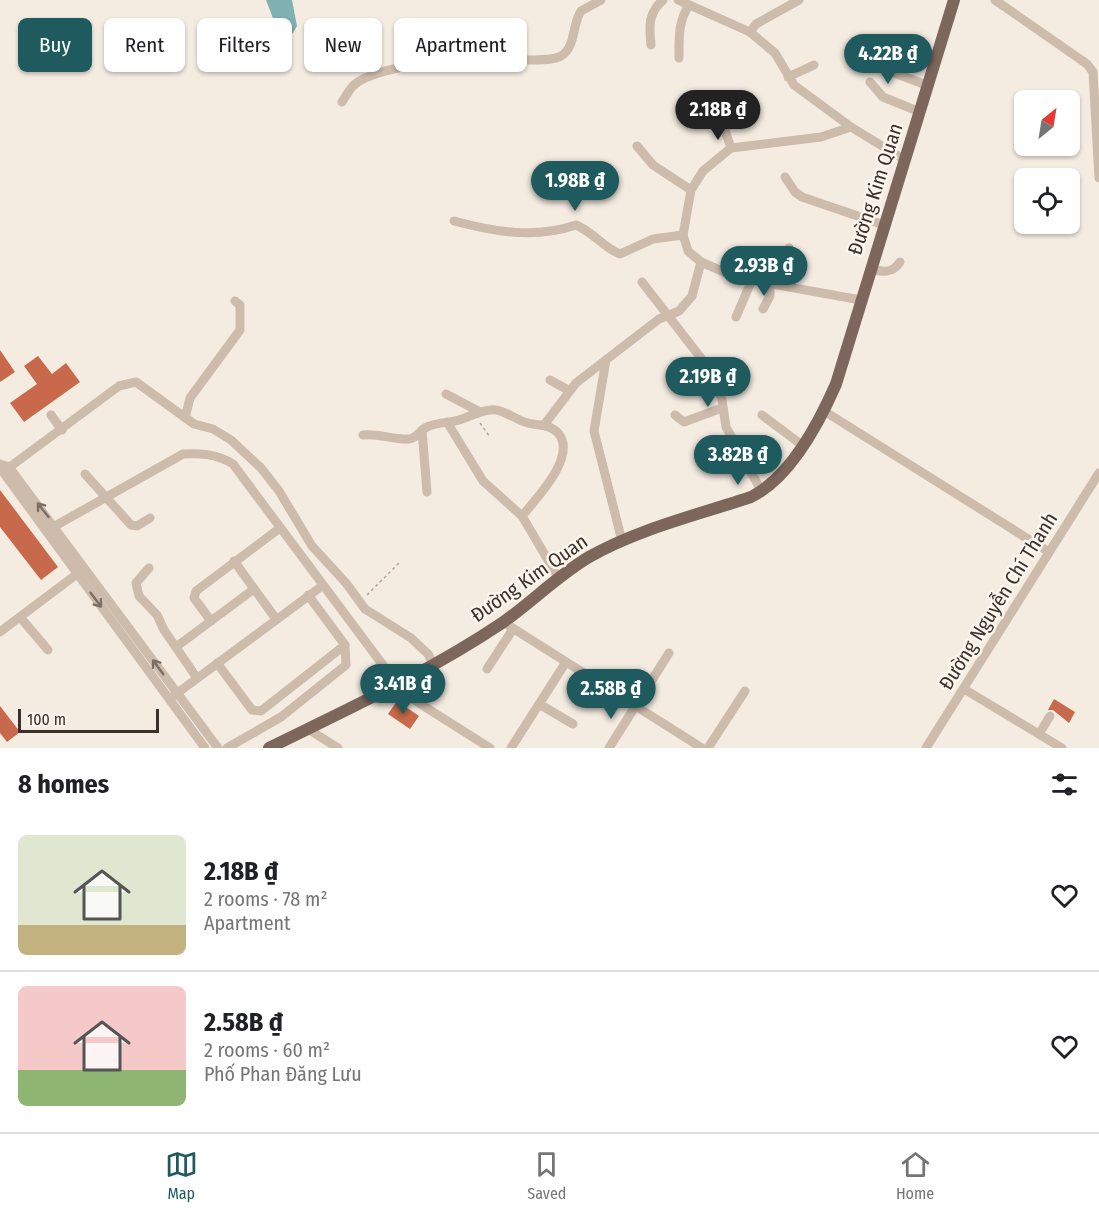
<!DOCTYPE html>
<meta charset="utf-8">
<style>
:root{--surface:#fff;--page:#f6f6f6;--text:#202124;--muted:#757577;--line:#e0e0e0;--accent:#1f5a5e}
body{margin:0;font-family:"Fira Sans Condensed",sans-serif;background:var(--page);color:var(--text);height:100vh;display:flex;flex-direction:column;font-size:22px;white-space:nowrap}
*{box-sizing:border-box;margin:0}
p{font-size:20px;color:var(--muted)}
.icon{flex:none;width:33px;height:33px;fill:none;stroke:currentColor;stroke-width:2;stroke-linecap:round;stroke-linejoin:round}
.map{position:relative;height:748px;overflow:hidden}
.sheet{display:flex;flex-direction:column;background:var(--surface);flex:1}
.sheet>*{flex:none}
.top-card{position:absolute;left:18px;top:18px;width:600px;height:54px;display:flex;gap:12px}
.needle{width:39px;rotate:30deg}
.tools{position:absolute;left:1014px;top:90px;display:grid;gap:12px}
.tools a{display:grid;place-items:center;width:66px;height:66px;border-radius:9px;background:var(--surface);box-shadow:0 2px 4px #0004;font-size:30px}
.scale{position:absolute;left:18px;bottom:15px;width:141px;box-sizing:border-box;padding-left:6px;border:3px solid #3b302b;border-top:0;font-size:16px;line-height:21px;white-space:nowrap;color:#3b302b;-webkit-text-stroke:4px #fbf5ee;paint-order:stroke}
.price{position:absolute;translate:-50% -51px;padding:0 14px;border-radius:21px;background:var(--accent);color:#fff;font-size:20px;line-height:39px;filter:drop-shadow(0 2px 3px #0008)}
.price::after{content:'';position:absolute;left:50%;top:36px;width:18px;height:14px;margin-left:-9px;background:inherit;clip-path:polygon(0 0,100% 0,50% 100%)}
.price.active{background:#222;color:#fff}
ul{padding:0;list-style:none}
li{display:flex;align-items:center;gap:18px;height:150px;padding:0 18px}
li+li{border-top:2px solid var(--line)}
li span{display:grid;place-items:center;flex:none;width:168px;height:120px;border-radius:9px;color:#555}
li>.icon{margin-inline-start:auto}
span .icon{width:72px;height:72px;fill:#fffc;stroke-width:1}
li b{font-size:26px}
h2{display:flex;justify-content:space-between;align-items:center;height:72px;padding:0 18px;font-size:26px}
.pill{padding:0 21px;border-radius:9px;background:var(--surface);box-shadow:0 2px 4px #0004;font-size:21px;line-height:54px}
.pill.active{background:var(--accent);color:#fff}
.dock{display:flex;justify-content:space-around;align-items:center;height:84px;border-top:2px solid var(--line);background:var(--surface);font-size:16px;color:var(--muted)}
.dock a{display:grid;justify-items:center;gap:3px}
.dock .active{color:var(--accent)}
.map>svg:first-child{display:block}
</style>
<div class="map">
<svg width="1099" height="748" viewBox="0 0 1099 748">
<rect width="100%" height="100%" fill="#f4ebe1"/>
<path fill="#7fb0b2" d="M266 0H292L297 26 293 33 287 34 276 26Z"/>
<g fill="#c8694b">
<path d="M0 350 15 372 0 382Z"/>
<path d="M38 356 52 374 66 363 80 382 24 422 10 403 37 384 24 366Z"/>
<path d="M0 490 58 567 41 580 0 527Z"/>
<path d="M1054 699 1075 712 1069 723 1053 710H1048Z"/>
<path d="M397 701 419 716 410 729 388 714Z"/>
<path d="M0 706 20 732 7 742 0 733Z"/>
</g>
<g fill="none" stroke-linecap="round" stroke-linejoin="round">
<g stroke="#b9a596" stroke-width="1.5" stroke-dasharray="3 3" stroke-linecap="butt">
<path d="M480 423 490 437"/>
<path d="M367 595 401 561"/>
</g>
<g stroke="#cdbbac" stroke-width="9">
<path d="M678 0 750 32 775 53 794 85 851 127 905 160"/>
<path d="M995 0 1087 64 1093 72 1099 178"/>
<path d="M469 26 470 57"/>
<path d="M750 32 756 24 799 0"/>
<path d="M651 45C649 26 648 13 663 0"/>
<path d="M679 58C679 38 678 22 689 5"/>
<path d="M857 59 929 86"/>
<path d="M788 77 814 65"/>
<path d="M870 82 883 97 920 112"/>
<path d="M342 102C346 96 350 88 355 84 378 66 464 56 493 58 509 59 549 63 561 56 576 47 572 24 581 11L601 0"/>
<path d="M717 106 731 148"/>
<path d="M851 127 821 137 731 148 703 171 691 190 683 235 688 251 701 262 738 278 861 300"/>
<path d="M637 146 653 165 691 190"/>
<path d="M785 177 795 192 802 197 884 225"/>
<path d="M454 221C495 232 535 239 576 225 593 232 604 248 620 254L653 239 683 235"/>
<path d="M870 269C883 272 892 274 900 262"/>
<path d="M642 282 711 371 722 400 726 427 762 492"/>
<path d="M783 285 789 248"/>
<path d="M763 309 770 296V284"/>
<path d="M736 317 751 282"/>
<path d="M606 360 594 431 622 541"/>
<path d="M550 380 568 390"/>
<path d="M446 394 480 412"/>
<path d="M824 411 1049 552"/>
<path d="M51 415 62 430"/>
<path d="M675 415 684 422 722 408"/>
<path d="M762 415 802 445"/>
<path d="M185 418 190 398 240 330V305L235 301"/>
<path d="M447 422 483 481 522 516 558 577"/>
<path d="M544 425 576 383 659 319 679 311 692 296 701 262"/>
<path d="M422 430 427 492"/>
<path d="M363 435C379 433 393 440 409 439 417 438 420 430 427 427 437 422 449 423 459 420 469 417 479 411 490 410 503 408 515 420 528 423 539 426 550 424 558 433 578 456 536 499 522 516"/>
<path d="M0 464 9 467 218 748"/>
<path d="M0 468 205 748"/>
<path d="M3 472 119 386 136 382 194 424 213 429 231 440 261 468 279 491 312 546 346 583 365 609 411 638 428 654 433 664"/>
<path d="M85 474 131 525 137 526 150 518"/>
<path d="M55 526 183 454C201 453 217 454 233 464L397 684"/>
<path d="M234 561 276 619"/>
<path d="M149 568 136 583 139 596 157 615 164 630 197 678"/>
<path d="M20 617 48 650"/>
<path d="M211 621 194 598 196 591 280 528"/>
<path d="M503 622 702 748"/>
<path d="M0 632 81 571"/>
<path d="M176 647 254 589"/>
<path d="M217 663 252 710 261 711 345 645"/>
<path d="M487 669 513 629"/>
<path d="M392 686 490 748"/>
<path d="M964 689 1062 748"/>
<path d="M172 697 322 586"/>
<path d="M539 704 573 724"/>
<path d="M308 729 338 748"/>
<path d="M1039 734 1050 716"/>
<path d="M227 748 281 717 346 665 345 645 308 595"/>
<path d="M511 748 566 662"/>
<path d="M609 748 669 653"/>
<path d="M708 748 745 691"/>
<path d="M926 748 1099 473"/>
</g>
<path stroke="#7d675c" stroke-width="12" d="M269 748C348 709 429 672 502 623 532 602 557 576 589 557 638 529 697 515 751 497 791 477 819 423 836 384L954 0"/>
</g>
<defs><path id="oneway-shaft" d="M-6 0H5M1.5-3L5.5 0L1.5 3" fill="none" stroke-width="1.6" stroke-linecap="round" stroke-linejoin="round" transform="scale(1.5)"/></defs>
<g stroke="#7d6f65">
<use href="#oneway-shaft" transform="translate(43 510) rotate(-128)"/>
<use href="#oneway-shaft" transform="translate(96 600) rotate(53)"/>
<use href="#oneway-shaft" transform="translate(158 667) rotate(-126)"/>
</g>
<g text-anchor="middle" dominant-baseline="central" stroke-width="5" stroke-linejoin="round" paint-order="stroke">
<g font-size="20" fill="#3b302b" stroke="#fbf5ee">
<text transform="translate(875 189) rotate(-72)">Đường Kim Quan</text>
<text transform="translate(529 578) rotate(-35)">Đường Kim Quan</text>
<text transform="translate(998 601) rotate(-58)">Đường Nguyễn Chí Thanh</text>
</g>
</g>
</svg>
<div class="tools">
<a><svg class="needle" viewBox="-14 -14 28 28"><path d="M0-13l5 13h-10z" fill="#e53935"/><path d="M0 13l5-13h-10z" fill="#757577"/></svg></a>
<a><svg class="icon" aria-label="locate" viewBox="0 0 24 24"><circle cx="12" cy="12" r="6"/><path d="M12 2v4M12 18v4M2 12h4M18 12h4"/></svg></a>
</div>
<div class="scale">100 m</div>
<b class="price" style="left:888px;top:85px">4.22B ₫</b>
<b class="price active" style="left:718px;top:141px">2.18B ₫</b>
<b class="price" style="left:575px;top:212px">1.98B ₫</b>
<b class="price" style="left:764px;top:297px">2.93B ₫</b>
<b class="price" style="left:708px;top:408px">2.19B ₫</b>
<b class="price" style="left:738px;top:486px">3.82B ₫</b>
<b class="price" style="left:403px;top:715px">3.41B ₫</b>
<b class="price" style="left:611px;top:720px">2.58B ₫</b>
<div class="top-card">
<a class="pill active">Buy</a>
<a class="pill">Rent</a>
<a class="pill">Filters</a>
<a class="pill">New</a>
<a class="pill">Apartment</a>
</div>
</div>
<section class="sheet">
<h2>8 homes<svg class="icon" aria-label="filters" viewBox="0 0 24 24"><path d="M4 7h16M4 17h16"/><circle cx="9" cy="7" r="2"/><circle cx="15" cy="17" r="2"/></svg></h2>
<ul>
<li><span style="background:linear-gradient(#dfe7d0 75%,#c2b280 0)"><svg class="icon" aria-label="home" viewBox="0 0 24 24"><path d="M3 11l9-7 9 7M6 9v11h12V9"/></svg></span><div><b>2.18B ₫</b><p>2 rooms · 78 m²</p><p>Apartment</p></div><svg class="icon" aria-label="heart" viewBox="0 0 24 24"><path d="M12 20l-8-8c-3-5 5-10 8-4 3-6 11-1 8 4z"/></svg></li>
<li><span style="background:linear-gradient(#f6c9c9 70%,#8fb573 0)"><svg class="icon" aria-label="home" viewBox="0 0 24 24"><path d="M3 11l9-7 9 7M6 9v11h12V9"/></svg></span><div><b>2.58B ₫</b><p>2 rooms · 60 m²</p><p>Phố Phan Đăng Lưu</p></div><svg class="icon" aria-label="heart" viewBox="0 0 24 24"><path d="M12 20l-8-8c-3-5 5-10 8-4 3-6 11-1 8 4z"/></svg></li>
</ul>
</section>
<nav class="dock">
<a class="active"><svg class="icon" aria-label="map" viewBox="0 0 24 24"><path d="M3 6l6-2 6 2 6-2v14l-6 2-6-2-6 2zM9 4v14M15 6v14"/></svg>Map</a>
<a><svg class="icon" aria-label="saved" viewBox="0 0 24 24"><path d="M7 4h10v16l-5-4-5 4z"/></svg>Saved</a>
<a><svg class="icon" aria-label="home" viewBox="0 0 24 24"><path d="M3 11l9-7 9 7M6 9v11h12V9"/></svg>Home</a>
</nav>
